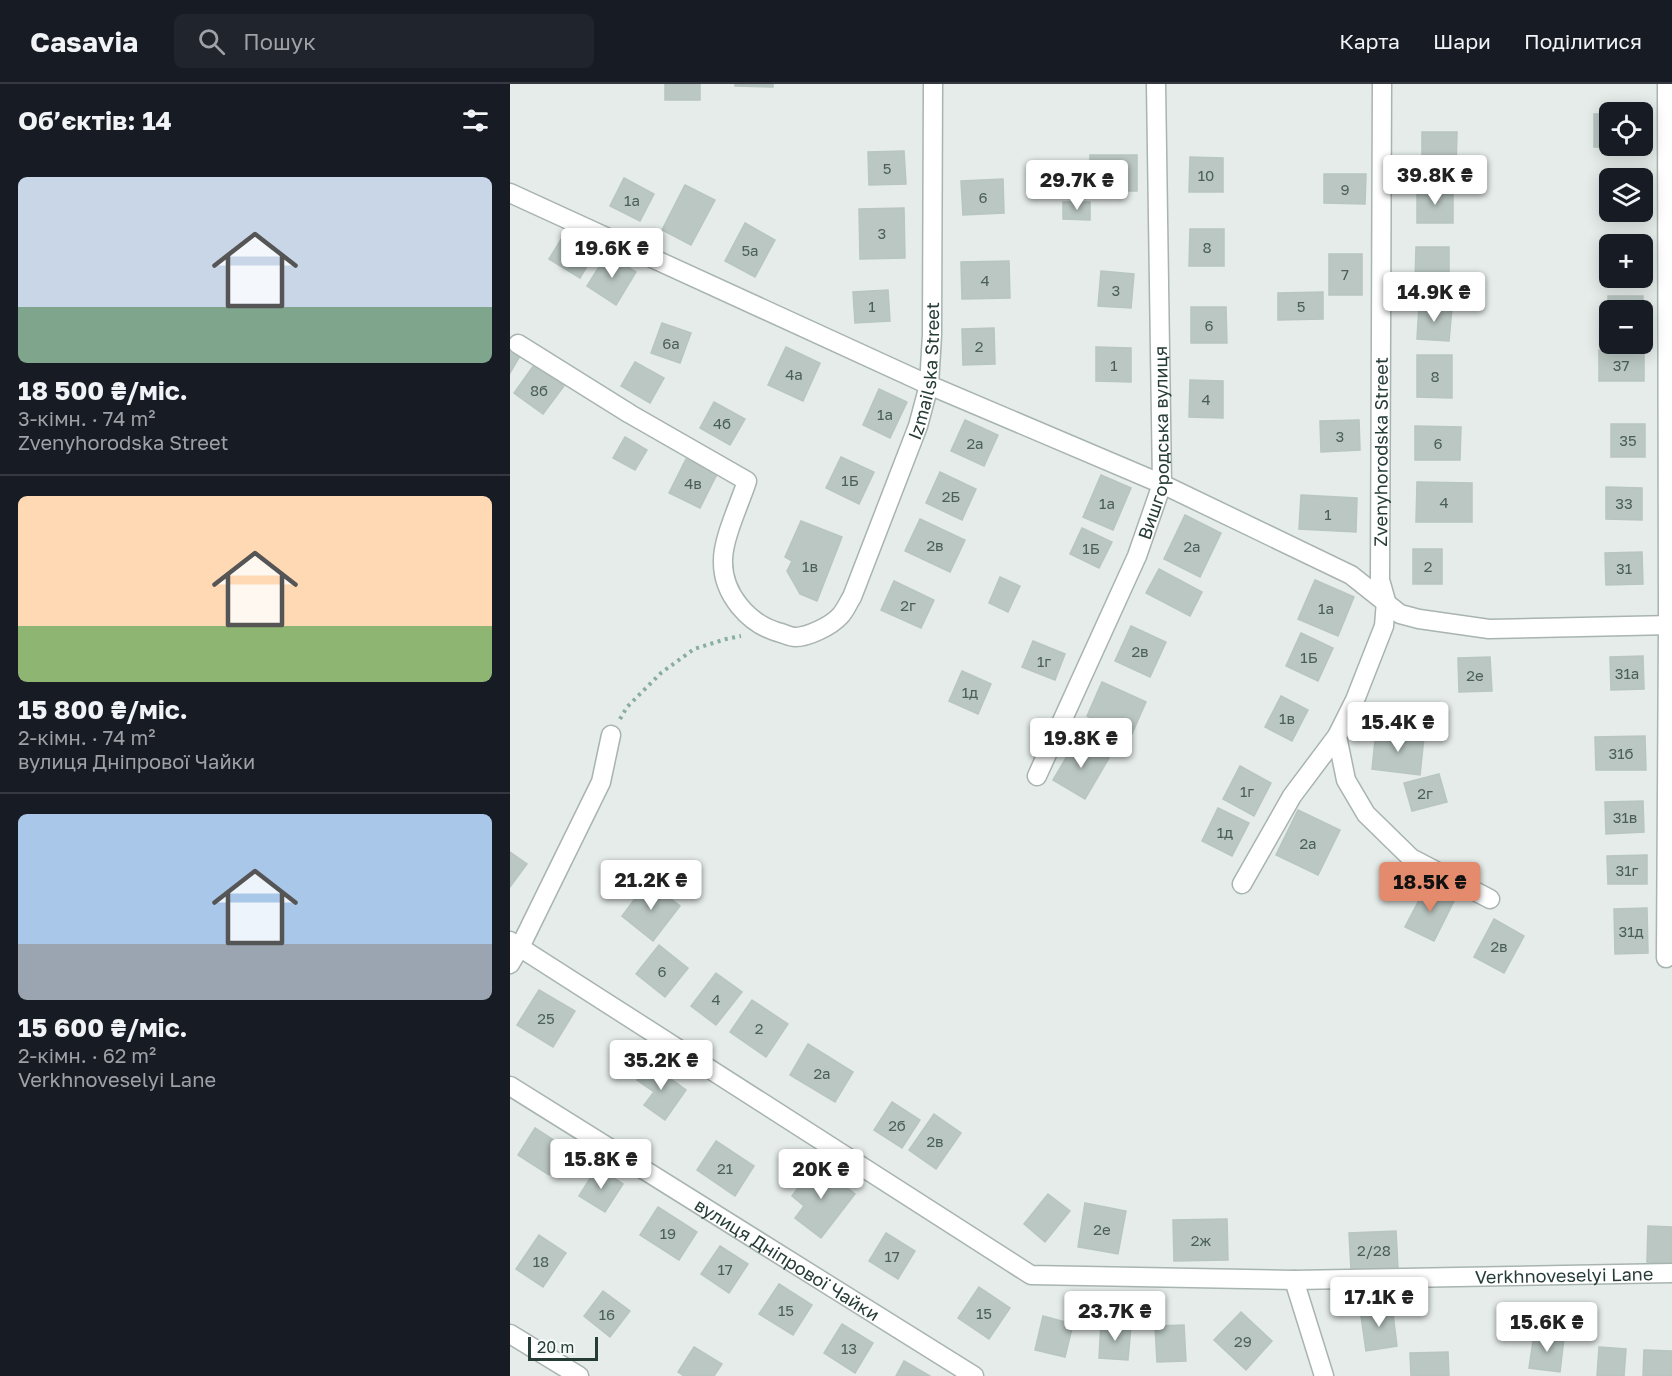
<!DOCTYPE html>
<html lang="uk">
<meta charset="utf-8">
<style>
:root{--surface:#171b24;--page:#20242c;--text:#f1f3f6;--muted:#9ea1a6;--line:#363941;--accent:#e38b6c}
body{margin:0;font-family:"Golos Text",sans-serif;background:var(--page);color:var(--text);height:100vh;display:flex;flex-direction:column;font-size:22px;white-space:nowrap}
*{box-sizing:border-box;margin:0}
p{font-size:20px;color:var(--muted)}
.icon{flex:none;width:33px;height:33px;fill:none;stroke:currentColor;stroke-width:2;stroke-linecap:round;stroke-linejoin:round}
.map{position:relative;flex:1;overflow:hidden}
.side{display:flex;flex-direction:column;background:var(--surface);width:510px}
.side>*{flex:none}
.buttons{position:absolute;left:1089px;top:18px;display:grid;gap:12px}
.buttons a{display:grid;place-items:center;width:54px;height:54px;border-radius:9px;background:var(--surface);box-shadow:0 3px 15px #0003;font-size:30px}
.scale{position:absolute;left:18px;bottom:15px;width:70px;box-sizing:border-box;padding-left:6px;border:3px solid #263c37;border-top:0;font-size:16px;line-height:21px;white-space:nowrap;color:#263c37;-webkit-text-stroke:4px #f5f9f7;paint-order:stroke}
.price{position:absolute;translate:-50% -51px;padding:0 14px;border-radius:6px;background:#fff;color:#222;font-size:20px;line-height:39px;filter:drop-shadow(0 2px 3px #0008)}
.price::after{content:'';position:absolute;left:50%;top:36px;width:18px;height:14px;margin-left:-9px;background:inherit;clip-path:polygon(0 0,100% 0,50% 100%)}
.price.selected{background:var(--accent);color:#111}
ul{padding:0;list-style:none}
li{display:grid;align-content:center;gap:12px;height:318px;padding:0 18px}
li+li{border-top:2px solid var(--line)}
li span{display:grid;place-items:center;height:186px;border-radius:9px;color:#555}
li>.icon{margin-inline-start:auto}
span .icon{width:108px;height:108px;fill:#fffc;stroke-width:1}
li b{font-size:26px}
h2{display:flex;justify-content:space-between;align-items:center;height:72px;padding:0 18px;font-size:26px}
header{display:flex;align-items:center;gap:36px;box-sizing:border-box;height:84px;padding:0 30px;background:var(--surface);border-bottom:2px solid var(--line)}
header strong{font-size:28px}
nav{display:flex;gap:33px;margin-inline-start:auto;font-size:21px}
.search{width:420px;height:54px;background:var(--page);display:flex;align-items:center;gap:15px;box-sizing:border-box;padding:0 21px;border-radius:9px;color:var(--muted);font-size:22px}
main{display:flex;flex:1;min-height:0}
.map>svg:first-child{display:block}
</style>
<header>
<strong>Casavia</strong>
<div class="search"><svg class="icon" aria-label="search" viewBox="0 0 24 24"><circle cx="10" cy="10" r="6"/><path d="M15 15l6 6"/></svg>Пошук</div>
<nav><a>Карта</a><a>Шари</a><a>Поділитися</a></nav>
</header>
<main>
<section class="side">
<h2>Об’єктів: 14<svg class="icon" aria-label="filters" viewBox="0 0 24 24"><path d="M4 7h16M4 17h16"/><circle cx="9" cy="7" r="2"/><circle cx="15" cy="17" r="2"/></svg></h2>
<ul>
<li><span style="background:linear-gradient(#c9d6e8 70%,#7fa58c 0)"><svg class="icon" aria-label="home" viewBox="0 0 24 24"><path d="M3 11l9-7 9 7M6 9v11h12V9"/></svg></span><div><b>18 500 ₴/міс.</b><p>3-кімн. · 74 m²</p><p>Zvenyhorodska Street</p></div></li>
<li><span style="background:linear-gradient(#ffd9b3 70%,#8fb573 0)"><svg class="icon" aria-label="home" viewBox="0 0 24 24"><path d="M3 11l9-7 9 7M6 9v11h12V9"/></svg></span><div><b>15 800 ₴/міс.</b><p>2-кімн. · 74 m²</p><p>вулиця Дніпрової Чайки</p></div></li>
<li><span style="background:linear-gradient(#a9c7e8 70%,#9aa5b1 0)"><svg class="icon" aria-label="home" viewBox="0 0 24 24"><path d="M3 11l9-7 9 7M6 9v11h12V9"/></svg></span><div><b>15 600 ₴/міс.</b><p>2-кімн. · 62 m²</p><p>Verkhnoveselyi Lane</p></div></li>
</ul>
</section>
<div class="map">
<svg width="1162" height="1292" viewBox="0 0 1162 1292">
<rect width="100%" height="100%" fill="#e5ece9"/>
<g fill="#bac7c2" stroke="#b8c5c0" stroke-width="1.5">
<rect x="155" y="0" width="35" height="16"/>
<path d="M225 0H263V3L225 2Z"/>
<path d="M1084 30H1100V62H1132V31H1137V64L1084 63Z"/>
<path d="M912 48H947L946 82H912Z"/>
<path d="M394 67 396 100 359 101 358 68Z"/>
<rect x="580" y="71" width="47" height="36"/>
<path d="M680 73 713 74V108H679Z"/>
<path d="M1104 89H1134L1133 117 1132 94H1104Z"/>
<path d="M814 90H856L855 120 814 119Z"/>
<path d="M114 94 144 110 130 137 100 122Z"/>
<path d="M493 95 494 129 453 131 451 97Z"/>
<path d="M175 101 205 116 181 161 152 146Z"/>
<rect x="907" y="104" width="36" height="35"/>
<path d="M553 118H580V136L553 135Z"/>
<path d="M394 124 395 174 350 175 349 125Z"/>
<path d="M235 139 265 156 245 193 215 177Z"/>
<path d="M680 145H714V182H679Z"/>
<path d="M55 149 86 167 70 194 39 175Z"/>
<rect x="1091" y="162" width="9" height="31"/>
<path d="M906 163H939V200H905Z"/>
<path d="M97 170 126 188 106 221 77 202Z"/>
<rect x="819" y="170" width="33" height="41"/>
<path d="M499 177 500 214 452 215 451 178Z"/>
<path d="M591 187 624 190 621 224 588 222Z"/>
<path d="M378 206 380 237 345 239 343 208Z"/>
<path d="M813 208V235L768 236V209Z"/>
<path d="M1098 212H1133V248L1132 226H1100V248H1098Z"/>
<path d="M909 221 942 224 939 257 907 255Z"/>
<path d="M681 223H716L717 259H681Z"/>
<path d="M152 239 181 249 170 279 141 269Z"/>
<path d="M484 244 485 280 453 281 452 245Z"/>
<path d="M276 263 310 279 293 317 258 301Z"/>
<path d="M586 263 621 264V298L586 297Z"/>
<path d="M0 266 10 272 0 289Z"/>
<rect x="1089" y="266" width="45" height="31"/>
<path d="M907 271H942V314L907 313Z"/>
<path d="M125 278 154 294 140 319 111 302Z"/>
<path d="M24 281 54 302 33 330 4 309Z"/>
<path d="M680 296 713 297V334L679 333Z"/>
<path d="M369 305 397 318 380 354 353 341Z"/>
<path d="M204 318 235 335 220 361 190 344Z"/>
<path d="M455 336 488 351 474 382 441 367Z"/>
<path d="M849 336 850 366 811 368 810 337Z"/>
<rect x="1101" y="340" width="34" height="33"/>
<path d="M905 342 951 343 950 376H905Z"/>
<path d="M115 353 137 366 125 386 103 374Z"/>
<path d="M331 373 364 388 349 420 316 404Z"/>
<path d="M176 375 207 390 190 424 159 409Z"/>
<path d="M430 388 466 405 452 436 416 419Z"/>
<path d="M591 391 621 404 603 446 573 433Z"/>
<path d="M907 398 962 399V438H906Z"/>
<path d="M1096 403 1132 404V436L1096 435Z"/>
<path d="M791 411 847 414 846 448 789 445Z"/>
<path d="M675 431 711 449 690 493 654 475Z"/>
<path d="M410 435 455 456 440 488 395 467Z"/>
<path d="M291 437 332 453 307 517 290 510 277 487 282 477 275 473Z"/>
<path d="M572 444 602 458 589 484 560 470Z"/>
<rect x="903" y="465" width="29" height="35"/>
<path d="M1132 468 1133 500 1096 501 1095 469Z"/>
<path d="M649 485 692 508 680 532 636 509Z"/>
<path d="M490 493 510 502 498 528 479 519Z"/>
<path d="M805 496 844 513 828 552 788 535Z"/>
<path d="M384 497 424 516 411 544 371 526Z"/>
<path d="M621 542 656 558 640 593 605 577Z"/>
<path d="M791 549 823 564 808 597 776 582Z"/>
<path d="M523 557 555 570 545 596 512 583Z"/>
<path d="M1133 572 1134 605 1101 606 1100 573Z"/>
<path d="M980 573 982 607 949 608 948 574Z"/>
<path d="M452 587 481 600 468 630 439 617Z"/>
<path d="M592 598 636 618 621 652 577 632Z"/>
<path d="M771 612 798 626 782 657 755 643Z"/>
<path d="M866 647 914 653 910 691 862 685Z"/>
<path d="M1135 652 1136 686H1086L1085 653Z"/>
<path d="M567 655 599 674 575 715 543 696Z"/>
<path d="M730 682 761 699 744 732 713 715Z"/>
<path d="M929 690 937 718 902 727 894 699Z"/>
<path d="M1133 717 1134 748 1096 750 1095 718Z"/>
<path d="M708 724 739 739 722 772 692 757Z"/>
<path d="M788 726 830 746 808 791 766 771Z"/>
<path d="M0 768 17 780 0 803Z"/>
<path d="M1137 771V800H1098L1097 772Z"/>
<path d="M138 797 170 822 143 857 112 832Z"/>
<path d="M917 801 945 815 924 857 895 843Z"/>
<path d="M1137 824 1138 869 1105 870 1104 825Z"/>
<path d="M984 835 1014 852 994 889 964 873Z"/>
<path d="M149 861 178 884 155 913 126 890Z"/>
<path d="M206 889 232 908 206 941 181 922Z"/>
<path d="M29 906 65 927 43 963 7 941Z"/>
<path d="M242 916 278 940 256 973 220 948Z"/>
<path d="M298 960 343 988 325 1018 280 991Z"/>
<path d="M139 979 176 1006 155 1036 134 1021 144 1008 127 996Z"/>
<path d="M382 1018 410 1036 392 1064 364 1046Z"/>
<path d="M424 1030 451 1049 426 1085 399 1066Z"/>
<path d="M25 1044 56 1064 39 1091 8 1071Z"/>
<path d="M206 1057 244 1082 225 1112 187 1086Z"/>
<path d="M306 1080 345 1110 311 1154 285 1134 294 1122 282 1112Z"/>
<path d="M87 1083 113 1100 95 1128 69 1112Z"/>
<path d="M538 1110 560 1127 535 1158 514 1140Z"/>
<path d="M575 1119 616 1127 608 1170 568 1163Z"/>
<path d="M148 1123 187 1148 169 1176 130 1151Z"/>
<path d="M717 1135 718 1176 664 1177 663 1136Z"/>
<path d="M1138 1142 1162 1143V1179L1137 1178Z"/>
<path d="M886 1147 888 1184 841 1186 839 1149Z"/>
<path d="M376 1149 405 1167 388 1195 359 1177Z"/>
<path d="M29 1151 56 1169 33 1203 6 1185Z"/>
<path d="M210 1162 238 1180 219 1209 191 1190Z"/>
<path d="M269 1200 302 1221 283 1251 249 1230Z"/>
<path d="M469 1203 500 1224 479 1255 448 1234Z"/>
<path d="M93 1207 120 1227 100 1253 74 1232Z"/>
<path d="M882 1221 887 1262 856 1267 850 1225Z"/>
<path d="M731 1228 762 1257 736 1286 704 1256Z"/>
<path d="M533 1232 563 1240 555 1273 525 1266Z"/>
<path d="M591 1239 621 1242 618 1276 589 1274Z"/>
<path d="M332 1240 363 1259 345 1289 314 1269Z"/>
<path d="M674 1241 676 1277 647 1278 645 1242Z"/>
<path d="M1024 1250 1054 1254 1050 1288 1019 1284Z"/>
<path d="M184 1263 212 1280 204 1292H174L168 1288Z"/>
<path d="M1089 1263 1116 1265 1114 1292H1087Z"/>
<path d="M1134 1266 1162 1267V1292H1133Z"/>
<path d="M938 1268 939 1292H901L900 1269Z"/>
<path d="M394 1277 420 1292H386Z"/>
</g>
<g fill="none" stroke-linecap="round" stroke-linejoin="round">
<g stroke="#a8b4b0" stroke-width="21">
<g id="street">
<path d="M0 109 419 301 652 400 841 491 890 530 909 535 979 545 1162 541"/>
<path id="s1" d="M8 260 120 330 237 397C230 419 213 454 213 476 212 510 239 541 271 549 275 550 280 553 285 553 298 553 321 542 330 532 335 527 338 519 342 513L408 342 419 301 422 251 423 0"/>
<path d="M827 652 836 696 856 730 901 774 980 815"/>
<path id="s2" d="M527 692 627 472 652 400 646 0"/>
<path id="s3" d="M732 800 782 712 827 652 845 616 874 542 876 517 870 496 872 0"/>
<path id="s4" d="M0 857 521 1191 784 1196 1162 1189"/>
<path d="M1156 874 1158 541 1157 0"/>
<path d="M0 880 10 863 91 698 101 651"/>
<path id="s5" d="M0 1002 464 1292"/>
<path d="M784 1196 814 1292"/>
<path d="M0 1250 69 1292"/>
</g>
</g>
<path stroke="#89ada2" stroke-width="4" stroke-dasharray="3 4.5" stroke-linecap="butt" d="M110 635 117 623 151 589 184 565 216 555 231 552"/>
<use href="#street" stroke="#fff" stroke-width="18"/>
</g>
<g text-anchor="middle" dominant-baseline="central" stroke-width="5" stroke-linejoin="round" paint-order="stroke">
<g font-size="15" fill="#4b5f5a">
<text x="377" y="84">5</text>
<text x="696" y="91">10</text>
<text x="835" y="105">9</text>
<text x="473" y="113">6</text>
<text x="122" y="116">1а</text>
<text x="372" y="149">3</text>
<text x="697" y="163">8</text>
<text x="240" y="166">5а</text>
<text x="835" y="190">7</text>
<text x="475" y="196">4</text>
<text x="606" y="206">3</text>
<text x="362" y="222">1</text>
<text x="791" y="222">5</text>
<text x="699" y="241">6</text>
<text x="161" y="259">6а</text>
<text x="469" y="262">2</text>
<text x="604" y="281">1</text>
<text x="1111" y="281">37</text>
<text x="284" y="290">4а</text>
<text x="925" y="292">8</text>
<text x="29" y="306">8б</text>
<text x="696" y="315">4</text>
<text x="375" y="330">1а</text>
<text x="212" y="339">4б</text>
<text x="830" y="352">3</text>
<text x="1118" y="356">35</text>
<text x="465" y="359">2а</text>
<text x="928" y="359">6</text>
<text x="340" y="396">1Б</text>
<text x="183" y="399">4в</text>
<text x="441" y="412">2Б</text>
<text x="934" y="418">4</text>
<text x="597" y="419">1а</text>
<text x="1114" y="419">33</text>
<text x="818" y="430">1</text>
<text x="425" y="461">2в</text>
<text x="682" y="462">2а</text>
<text x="581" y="464">1Б</text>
<text x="300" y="482">1в</text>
<text x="918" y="482">2</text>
<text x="1114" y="484">31</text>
<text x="398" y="521">2г</text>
<text x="816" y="524">1а</text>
<text x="630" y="567">2в</text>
<text x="799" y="573">1Б</text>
<text x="534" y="577">1г</text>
<text x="1117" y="589">31а</text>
<text x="965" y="591">2е</text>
<text x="460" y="608">1д</text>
<text x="777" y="634">1в</text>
<text x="1111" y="669">31б</text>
<text x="737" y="707">1г</text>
<text x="915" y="709">2г</text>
<text x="1115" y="733">31в</text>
<text x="715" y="748">1д</text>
<text x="798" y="759">2а</text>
<text x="1117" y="786">31г</text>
<text x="1121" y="847">31д</text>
<text x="989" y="862">2в</text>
<text x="152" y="887">6</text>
<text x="206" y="915">4</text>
<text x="36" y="934">25</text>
<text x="249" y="944">2</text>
<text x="312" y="989">2а</text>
<text x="387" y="1041">2б</text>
<text x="425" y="1057">2в</text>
<text x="215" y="1084">21</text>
<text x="592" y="1145">2е</text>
<text x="158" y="1149">19</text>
<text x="691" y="1156">2ж</text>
<text x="864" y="1166">2/28</text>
<text x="382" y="1172">17</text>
<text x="31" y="1177">18</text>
<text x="215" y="1185">17</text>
<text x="276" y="1226">15</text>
<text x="474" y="1229">15</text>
<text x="97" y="1230">16</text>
<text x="733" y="1257">29</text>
<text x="339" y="1264">13</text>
</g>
<g font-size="18" fill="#263c37" stroke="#f5f9f7">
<text stroke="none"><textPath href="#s1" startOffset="777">Izmailska Street</textPath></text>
<text stroke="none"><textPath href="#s2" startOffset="358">Вишгородська вулиця</textPath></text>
<text stroke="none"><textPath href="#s3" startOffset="471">Zvenyhorodska Street</textPath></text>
<text stroke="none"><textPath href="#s5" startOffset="327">вулиця Дніпрової Чайки</textPath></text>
<text stroke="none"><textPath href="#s4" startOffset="1152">Verkhnoveselyi Lane</textPath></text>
</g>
</g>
</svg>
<div class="buttons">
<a><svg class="icon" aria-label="locate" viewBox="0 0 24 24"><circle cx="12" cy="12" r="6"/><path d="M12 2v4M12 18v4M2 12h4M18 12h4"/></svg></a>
<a><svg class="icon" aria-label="layers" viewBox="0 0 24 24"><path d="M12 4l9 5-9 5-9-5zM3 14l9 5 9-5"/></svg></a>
<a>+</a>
<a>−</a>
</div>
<div class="scale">20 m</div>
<b class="price" style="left:925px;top:122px">39.8K ₴</b>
<b class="price" style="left:567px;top:127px">29.7K ₴</b>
<b class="price" style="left:102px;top:195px">19.6K ₴</b>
<b class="price" style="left:924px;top:239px">14.9K ₴</b>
<b class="price" style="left:888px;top:669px">15.4K ₴</b>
<b class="price" style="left:571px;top:685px">19.8K ₴</b>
<b class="price" style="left:141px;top:827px">21.2K ₴</b>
<b class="price selected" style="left:920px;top:829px">18.5K ₴</b>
<b class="price" style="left:151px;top:1007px">35.2K ₴</b>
<b class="price" style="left:91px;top:1106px">15.8K ₴</b>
<b class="price" style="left:311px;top:1116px">20K ₴</b>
<b class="price" style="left:869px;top:1244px">17.1K ₴</b>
<b class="price" style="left:605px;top:1258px">23.7K ₴</b>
<b class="price" style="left:1037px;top:1269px">15.6K ₴</b>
</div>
</main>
